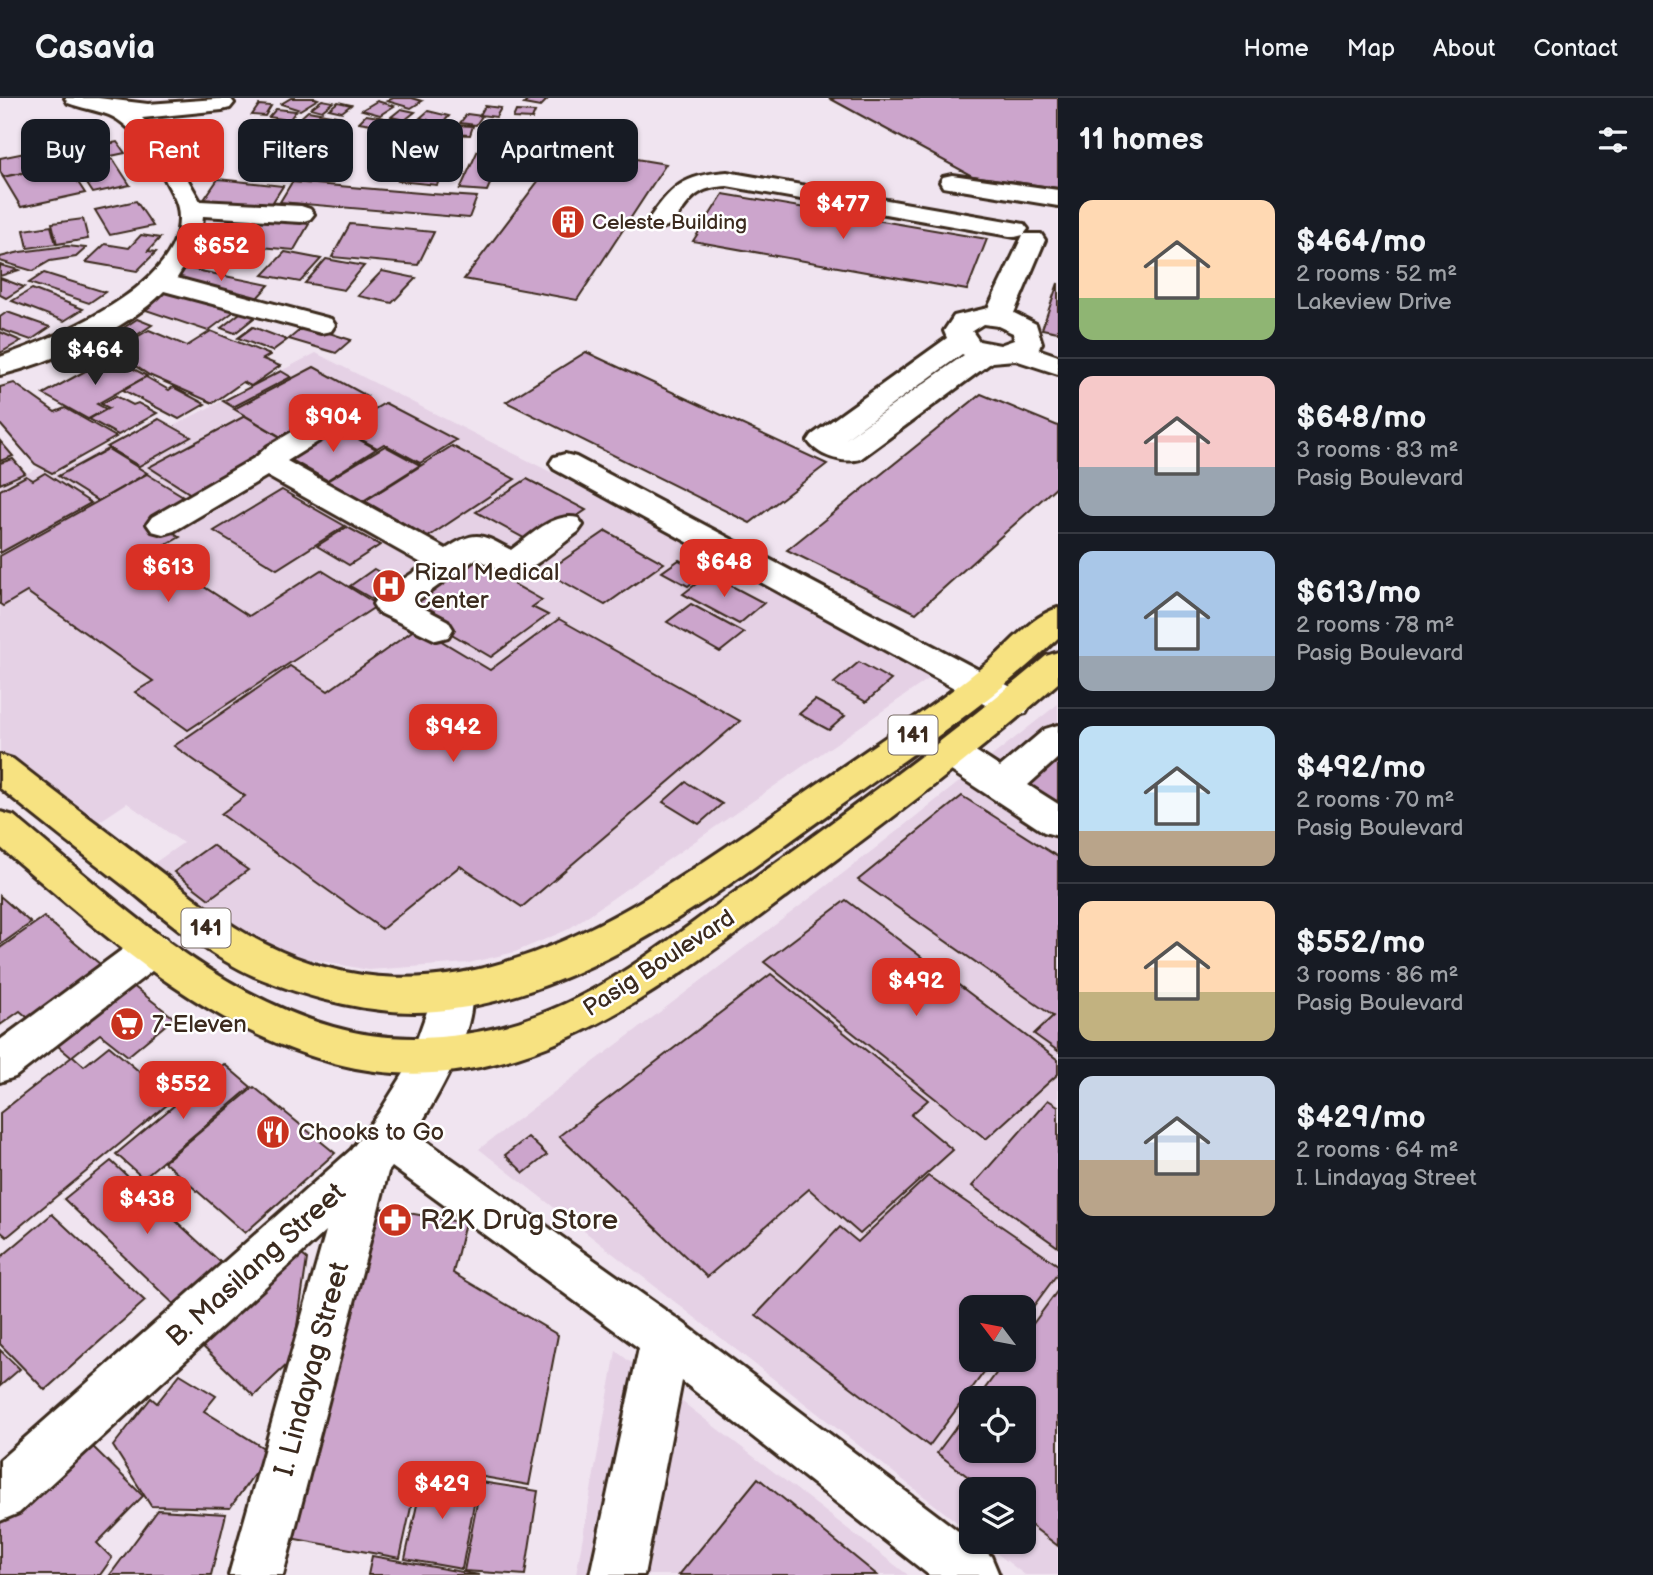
<!DOCTYPE html>
<meta charset="utf-8">
<style>
:root{--surface:#171b24;--page:#20242c;--text:#f1f3f6;--muted:#9ea1a6;--line:#363941;--accent:#d93025}
body{margin:0;font-family:"Balsamiq Sans",sans-serif;background:var(--page);color:var(--text);height:100vh;display:flex;flex-direction:column;font-size:26px;white-space:nowrap}
*{box-sizing:border-box;margin:0}
p{font-size:23px;color:var(--muted)}
.icon{flex:none;width:38px;height:38px;fill:none;stroke:currentColor;stroke-width:2;stroke-linecap:round;stroke-linejoin:round}
.map{position:relative;flex:1;overflow:hidden}
.drawer{display:flex;flex-direction:column;background:var(--surface);width:595px}
.drawer>*{flex:none}
.banner{position:absolute;left:21px;top:21px;width:665px;height:63px;display:flex;gap:14px}
.needle{width:46px;rotate:302deg}
.buttons{position:absolute;left:959px;top:1197px;display:grid;gap:14px}
.buttons a{display:grid;place-items:center;width:77px;height:77px;border-radius:14px;background:var(--surface);box-shadow:0 2px 5px #0004;font-size:35px}
.price{position:absolute;translate:-50% -60px;padding:0 16px;border-radius:14px;background:var(--accent);color:#fff;font-size:23px;line-height:46px;filter:drop-shadow(0 2px 4px #0008)}
.price::after{content:'';position:absolute;left:50%;top:42px;width:21px;height:16px;margin-left:-10px;background:inherit;clip-path:polygon(0 0,100% 0,50% 100%)}
.price.current{background:#222;color:#fff}
ul{padding:0;list-style:none}
li{display:flex;align-items:center;gap:21px;height:175px;padding:0 21px}
li+li{border-top:2px solid var(--line)}
li span{display:grid;place-items:center;flex:none;width:196px;height:140px;border-radius:14px;color:#555}
li>.icon{margin-inline-start:auto}
span .icon{width:84px;height:84px;fill:#fffc;stroke-width:1}
li b{font-size:30px}
h2{display:flex;justify-content:space-between;align-items:center;height:84px;padding:0 21px;font-size:30px}
.pill{padding:0 24px;border-radius:14px;background:var(--surface);box-shadow:0 2px 5px #0004;font-size:24px;line-height:63px}
.pill.current{background:var(--accent);color:#fff}
header{display:flex;align-items:center;gap:42px;box-sizing:border-box;height:98px;padding:0 35px;background:var(--surface);border-bottom:2px solid var(--line)}
header strong{font-size:33px}
nav{display:flex;gap:38px;margin-inline-start:auto;font-size:24px}
main{display:flex;flex:1;min-height:0}
.map>svg:first-child{display:block}
</style>
<header>
<strong>Casavia</strong>
<nav><a>Home</a><a>Map</a><a>About</a><a>Contact</a></nav>
</header>
<main>
<div class="map">
<svg width="1058" height="1477" viewBox="0 0 1058 1477">
<rect width="100%" height="100%" fill="#f0e4f0"/>
<filter id="ink" filterUnits="userSpaceOnUse"><feTurbulence type="fractalNoise" baseFrequency=".0143" numOctaves="2"/><feDisplacementMap in="SourceGraphic" scale="14" xChannelSelector="R" yChannelSelector="G"/><feConvolveMatrix kernelMatrix="1 2 1 2 8 2 1 2 1" color-interpolation-filters="sRGB"/></filter>
<g filter="url(#ink)">
<g fill="#e5d1e5" fill-rule="evenodd">
<path d="M316 255 455 326 943 571 567 832 515 854 469 865 368 872 281 855 245 841 147 770 183 745 127 705 94 727 0 654V387L39 370 52 378 159 319 173 328Z"/>
<path d="M1058 606V1477H1025L982 1444H1024V1391H971V1435L479 1051 854 767ZM971 1209H1024V1262H971ZM971 1300H1024V1353H971Z"/>
<path d="M616 1253 908 1477H576Z"/>
</g>
<g fill="#cca5cc" stroke="#3b2a1e" stroke-width="2">
<path d="M291 0H315L318 1 300 12 281 6Z"/>
<path d="M393 0H412L422 3 411 10 387 3Z"/>
<path d="M530 0H536L547 2 540 9 524 6Z"/>
<path d="M829 0H1058V90L972 78Z"/>
<path d="M322 2 333 4 322 13 311 10Z"/>
<path d="M377 3 394 8 380 17 362 12Z"/>
<path d="M338 4 351 7 342 14 329 11Z"/>
<path d="M259 7 271 8 265 18 252 17Z"/>
<path d="M485 8 501 10 496 19 480 17Z"/>
<path d="M276 11 296 13 289 22 269 19Z"/>
<path d="M401 11 415 14 405 22 391 19Z"/>
<path d="M308 13 342 19 333 27 299 21Z"/>
<path d="M428 13 449 18 437 32 422 31 428 22 420 20Z"/>
<path d="M516 13 535 14 532 21 513 20Z"/>
<path d="M467 16 482 18 476 27 460 25Z"/>
<path d="M366 17 397 22 390 29 359 24Z"/>
<path d="M454 27 473 28 470 37 451 36Z"/>
<path d="M493 30 513 31 510 39 490 37Z"/>
<path d="M527 33 548 34 544 44 522 42Z"/>
<path d="M421 38 459 41 437 87 398 83Z"/>
<path d="M484 39 509 41 487 93 460 91Z"/>
<path d="M117 44 125 55 78 65 71 54Z"/>
<path d="M54 49 66 66 3 79 0 73V60Z"/>
<path d="M564 49 666 66 577 202 464 181Z"/>
<path d="M113 61 130 87 93 95 76 69Z"/>
<path d="M66 66 85 95 21 109 3 79Z"/>
<path d="M218 81 283 88 269 110 203 103Z"/>
<path d="M292 84 432 96 477 99 469 120 280 104Z"/>
<path d="M723 96 987 141 967 192 693 143Z"/>
<path d="M136 103 153 128 110 137 95 112Z"/>
<path d="M232 119 309 126 294 152 215 145Z"/>
<path d="M83 121 88 141 57 146 52 125Z"/>
<path d="M350 126 434 134 418 167 332 159Z"/>
<path d="M51 128 56 146 28 150 24 132Z"/>
<path d="M141 137 160 140 148 153 156 154 137 173 86 164 105 146 129 150Z"/>
<path d="M210 145 245 154 226 170 190 162Z"/>
<path d="M67 148 86 150 76 159 50 163 33 173 0 163V159L20 154Z"/>
<path d="M285 154 321 161 300 184 263 177Z"/>
<path d="M326 161 364 168 344 192 305 185Z"/>
<path d="M0 167 19 172 0 178Z"/>
<path d="M186 170 269 187 256 201 172 183Z"/>
<path d="M382 173 416 180 392 205 358 198Z"/>
<path d="M44 175 105 194 89 205 29 185Z"/>
<path d="M0 180 24 189 6 200 0 197Z"/>
<path d="M1058 185V234L1042 231Z"/>
<path d="M165 190 236 212 208 233 137 209Z"/>
<path d="M32 191 83 211 64 223 12 203Z"/>
<path d="M249 208 264 212 235 235 221 230Z"/>
<path d="M7 214 50 229 31 242 0 231V219Z"/>
<path d="M137 221 152 227 131 241 116 235Z"/>
<path d="M307 226 332 233 329 235 351 242 336 255 289 241Z"/>
<path d="M253 229 287 242 272 253 238 240Z"/>
<path d="M149 232 187 248 211 233 270 257 263 261 280 268 251 288 243 284 213 305 149 277 113 253Z"/>
<path d="M0 234 21 243 0 255Z"/>
<path d="M114 236 127 241 110 252 97 246Z"/>
<path d="M586 254 827 366 750 425 506 304Z"/>
<path d="M111 259 147 278 97 306 106 311 88 321 43 296Z"/>
<path d="M314 269 367 298 288 343 234 311Z"/>
<path d="M281 273 291 279 233 309 223 303Z"/>
<path d="M146 279 169 292 173 289 205 306 179 321 123 292Z"/>
<path d="M14 285 55 314 65 310 116 339 52 375 35 366 0 326V289Z"/>
<path d="M981 296 1058 328V387L916 515 787 452Z"/>
<path d="M116 298 133 307 138 305 157 315 118 337 89 321 109 310 101 306Z"/>
<path d="M385 305 456 342 420 365 384 346 377 350 341 331Z"/>
<path d="M245 318 290 345 194 398 149 369Z"/>
<path d="M159 321 191 339 139 368 107 349Z"/>
<path d="M340 331 376 351 327 382 290 361Z"/>
<path d="M0 343 13 358 0 363Z"/>
<path d="M385 348 420 367 363 403 327 383Z"/>
<path d="M452 348 515 381 428 439 365 403Z"/>
<path d="M108 351 147 375 98 403 58 378Z"/>
<path d="M13 361 25 375 0 386V365Z"/>
<path d="M45 375 91 405 0 455V392L26 378 33 382Z"/>
<path d="M147 376 193 404 158 424 180 439 152 455 249 518 321 472 378 507 188 632 135 594 153 583 27 494 3 508 0 506V458Z"/>
<path d="M527 381 586 412 558 431 531 444 476 414Z"/>
<path d="M282 392 345 428 277 471 214 433Z"/>
<path d="M347 429 380 447 349 467 317 448Z"/>
<path d="M606 433 664 465 605 507 546 474Z"/>
<path d="M466 459 542 502 532 509 548 517 491 559 399 505Z"/>
<path d="M679 462 704 475 688 488 662 474Z"/>
<path d="M374 471 405 489 381 506 350 488Z"/>
<path d="M709 476 764 505 739 526 683 496Z"/>
<path d="M691 506 744 535 720 554 667 524Z"/>
<path d="M559 521 740 623 522 809 460 768 382 831 221 716 245 698 174 648 290 568 328 593 418 529 490 572Z"/>
<path d="M859 564 891 582 866 604 834 585Z"/>
<path d="M815 602 845 618 829 632 799 616Z"/>
<path d="M1058 663V704L1029 686Z"/>
<path d="M686 684 722 706 699 726 663 704Z"/>
<path d="M962 698 1058 759V953L1034 936 1053 918 858 782Z"/>
<path d="M212 747 248 772 209 801 174 774Z"/>
<path d="M0 798 31 825 0 847Z"/>
<path d="M846 802 1058 962V976L986 1041 764 864Z"/>
<path d="M44 819 107 872 35 926 20 913 0 927V850Z"/>
<path d="M771 876 928 1002 911 1017 953 1052 860 1136 809 1091 707 1179 559 1038Z"/>
<path d="M128 884 174 920 128 958 100 936 71 959 52 943Z"/>
<path d="M109 948 173 1002 7 1139 0 1133V1015L73 958 84 968Z"/>
<path d="M224 966 251 989 143 1080 116 1056Z"/>
<path d="M254 989 335 1055 245 1135 164 1064Z"/>
<path d="M1048 1002 1058 1008V1149L972 1088Z"/>
<path d="M528 1039 547 1057 524 1075 505 1057Z"/>
<path d="M111 1063 230 1173 182 1214 64 1101Z"/>
<path d="M928 1078 1058 1167V1175L1024 1221V1209H971V1262H993L929 1348 756 1217 840 1129 858 1144Z"/>
<path d="M380 1110 465 1125 453 1175 558 1237 529 1387 420 1368 400 1460 290 1440Z"/>
<path d="M52 1116 145 1203 45 1292 0 1246V1160Z"/>
<path d="M292 1149 307 1161 292 1262 254 1298 193 1239Z"/>
<path d="M1058 1192V1448L1024 1422V1391H984L937 1355 971 1309V1353H1024V1300H978L1006 1262H1024V1238Z"/>
<path d="M0 1252 20 1271 0 1288Z"/>
<path d="M180 1276 216 1298 204 1313 270 1354 230 1410 151 1408 113 1348 151 1300 157 1305Z"/>
<path d="M85 1341 143 1398 97 1445 112 1460 100 1477H0V1421Z"/>
<path d="M424 1375 478 1384 462 1471 405 1461Z"/>
<path d="M758 1380 877 1477H679Z"/>
<path d="M481 1384 538 1393 525 1477 464 1473Z"/>
<path d="M158 1412 226 1416 211 1477H110Z"/>
<path d="M372 1458 479 1477H368Z"/>
</g>
<g fill="none" stroke-linecap="round" stroke-linejoin="round">
<g stroke="#3b2a1e" stroke-width="6">
<g id="minor">
<path d="M65 0H98L148 6 230 0 234 5 230 10 222 12 142 20 166 44 200 103 301 108 310 111 314 116 310 121 301 124 203 118 201 141 177 180 331 221 335 227 331 233 321 235 164 193C127 232 52 264 0 277V259C55 240 192 185 178 110 176 100 169 90 165 81 154 60 132 26 109 17 96 12 81 10 68 5Z"/>
<path d="M727 74 1024 126 1028 131 1024 136H1041L1045 142 1014 215 1036 226 1042 245 1038 251 1058 258V276L1015 262 992 264 860 361C843 366 818 358 808 343L812 337 947 240 944 233 954 218 988 210 1023 137 1015 139 727 88C717 89 708 89 699 95 680 106 676 136 651 129L647 124C671 89 683 77 727 74ZM983 226 998 228 1013 235 1014 242 1000 247 979 243 972 233ZM962 256 964 257 844 342Z"/>
<path d="M952 77 1058 92V108L943 89 940 84 943 79Z"/>
<path d="M343 307 353 310 358 316 353 322 287 363 446 451C476 431 481 436 511 452 531 438 553 414 578 420L583 427 578 434C564 444 529 476 513 476 501 476 488 466 477 460L414 505 448 523 453 531 448 539 436 542 378 514 373 506 378 498 425 467 267 378 174 433 163 436 152 433 147 426 152 419 256 359 268 348 333 310Z"/>
<path d="M565 356 576 359 1026 597 1031 606 1026 615 1013 618 1000 615 554 371 550 365 554 359Z"/>
<path d="M1058 627V660L1028 687 1058 706V738L1044 734 939 665 934 656 939 647C963 640 980 657 1000 669L1045 631Z"/>
<path d="M152 835 166 840 172 851 166 862 15 979 0 984V942L138 840Z"/>
<path d="M453 878 468 883C486 919 435 1003 415 1035L683 1225 991 1458 999 1477H929L682 1283 644 1477H590L639 1250 392 1069 388 1074 283 1477H229L326 1133 19 1415 0 1423V1362L351 1052 379 1015 406 972 438 883Z"/>
</g>
</g>
<g stroke="#3b2a1e" stroke-width="6">
<g id="major">
<path d="M1058 510V540C989 606 909 658 831 714 713 798 586 899 436 913 376 918 310 901 254 878 207 857 167 822 127 790 84 757 42 724 0 690V657L13 661C60 698 107 733 154 769 190 796 224 826 265 846 441 935 607 831 751 732 798 699 845 667 892 635 926 612 959 588 991 562 1011 545 1033 517 1058 510Z"/>
<path d="M1058 554V585C978 655 893 720 807 783 670 884 518 1014 334 965 202 929 102 835 0 749V714L14 718C110 797 210 894 333 929 397 948 475 941 538 917 610 891 672 839 734 795 841 719 946 642 1046 558Z"/>
</g>
</g>
<use href="#minor" fill="#fff" fill-rule="evenodd"/>
<use href="#major" fill="#f7e281" fill-rule="evenodd"/>
</g>
</g>
<defs>
<g id="building-disc" transform="scale(1.75)"><circle r="9.5" fill="#c8321e" stroke="#fff"/><path d="M-4-6H4V6H1V3H-1V6H-4ZM-2.5-4.3h1.7v1.8h-1.7ZM.8-4.3h1.7v1.8H.8ZM-2.5-1h1.7V.8h-1.7ZM.8-1h1.7V.8H.8Z" fill="#fff"/></g>
<g id="hospital-disc" transform="scale(1.75)"><circle r="9.5" fill="#c8321e" stroke="#fff"/><path d="M-5-5h3v3.5h4V-5h3V5h-3V1.5h-4V5h-3Z" fill="#fff"/></g>
<g id="supermarket-disc" transform="scale(1.75)"><circle r="9.5" fill="#c8321e" stroke="#fff"/><path d="M-6-5.5h2.5l.6 2H6L4.5 2H-2.5L-4.4-4H-6ZM-1.5 3.2a1.3 1.3 0 1 0 .1 0ZM3 3.2a1.3 1.3 0 1 0 .1 0Z" fill="#fff"/></g>
<g id="restaurant-disc" transform="scale(1.75)"><circle r="9.5" fill="#c8321e" stroke="#fff"/><path d="M-5-6h1v4h1v-4h1v4h1v-4h1v5L-1.5 .5V6h-2V.5L-5-1ZM5-6V6H3V1.5H1.5Q1.5-4 5-6Z" fill="#fff"/></g>
<g id="pharmacy-disc" transform="scale(1.75)"><circle r="9.5" fill="#c8321e" stroke="#fff"/><path d="M-2-6h4v4h4v4h-4v4h-4v-4h-4v-4h4Z" fill="#fff"/></g>
</defs>
<g fill-rule="evenodd">
<use href="#building-disc" x="568" y="124"/>
<use href="#hospital-disc" x="389" y="488"/>
<use href="#supermarket-disc" x="127" y="926"/>
<use href="#restaurant-disc" x="273" y="1034"/>
<use href="#pharmacy-disc" x="395" y="1122"/>
</g>
<g text-anchor="middle" dominant-baseline="central" stroke-width="5" stroke-linejoin="round" paint-order="stroke">
<g font-size="21" fill="#3b2a1e" stroke="#fff" text-anchor="start">
<text x="592" y="124">Celeste Building</text>
</g>
<g fill="#fff" stroke="#766a62" stroke-width="2">
<rect x="888.5" y="617.5" width="49" height="39" rx="5"/>
<rect x="181.5" y="810.5" width="49" height="39" rx="5"/>
</g>
<g font-size="23" font-weight="bold" fill="#3b2a1e">
<text x="913" y="637">141</text>
<text x="206" y="830">141</text>
</g>
<g font-size="24" fill="#3b2a1e" stroke="#fff" text-anchor="start">
<text x="414" y="474">Rizal Medical<tspan x="414" dy="28">Center</tspan></text>
<text x="152" y="926">7-Eleven</text>
<text x="298" y="1034">Chooks to Go</text>
</g>
<g font-size="24" fill="#3b2a1e" stroke="#fff">
<text transform="translate(659 865) rotate(-33)">Pasig Boulevard</text>
</g>
<g font-size="28" fill="#3b2a1e" stroke="#fff" text-anchor="start">
<text x="420" y="1122">R2K Drug Store</text>
</g>
<g font-size="28" fill="#3b2a1e" stroke="#fff">
<text transform="translate(256 1167) rotate(-42)">B. Masilang Street</text>
<text transform="translate(312 1271) rotate(-75)">I. Lindayag Street</text>
</g>
</g>
</svg>
<div class="buttons">
<a><svg class="needle" viewBox="-14 -14 28 28"><path d="M0-13l5 13h-10z" fill="#e53935"/><path d="M0 13l5-13h-10z" fill="#9ea1a6"/></svg></a>
<a><svg class="icon" aria-label="locate" viewBox="0 0 24 24"><circle cx="12" cy="12" r="6"/><path d="M12 2v4M12 18v4M2 12h4M18 12h4"/></svg></a>
<a><svg class="icon" aria-label="layers" viewBox="0 0 24 24"><path d="M12 4l9 5-9 5-9-5zM3 14l9 5 9-5"/></svg></a>
</div>
<b class="price" style="left:843px;top:143px">$477</b>
<b class="price" style="left:221px;top:185px">$652</b>
<b class="price current" style="left:95px;top:289px">$464</b>
<b class="price" style="left:333px;top:356px">$904</b>
<b class="price" style="left:724px;top:501px">$648</b>
<b class="price" style="left:168px;top:506px">$613</b>
<b class="price" style="left:453px;top:666px">$942</b>
<b class="price" style="left:916px;top:920px">$492</b>
<b class="price" style="left:183px;top:1023px">$552</b>
<b class="price" style="left:147px;top:1138px">$438</b>
<b class="price" style="left:442px;top:1423px">$429</b>
<div class="banner">
<a class="pill">Buy</a>
<a class="pill current">Rent</a>
<a class="pill">Filters</a>
<a class="pill">New</a>
<a class="pill">Apartment</a>
</div>
</div>
<section class="drawer">
<h2>11 homes<svg class="icon" aria-label="filters" viewBox="0 0 24 24"><path d="M4 7h16M4 17h16"/><circle cx="9" cy="7" r="2"/><circle cx="15" cy="17" r="2"/></svg></h2>
<ul>
<li><span style="background:linear-gradient(#ffd9b3 70%,#8fb573 0)"><svg class="icon" aria-label="home" viewBox="0 0 24 24"><path d="M3 11l9-7 9 7M6 9v11h12V9"/></svg></span><div><b>$464/mo</b><p>2 rooms · 52 m²</p><p>Lakeview Drive</p></div></li>
<li><span style="background:linear-gradient(#f6c9c9 65%,#9aa5b1 0)"><svg class="icon" aria-label="home" viewBox="0 0 24 24"><path d="M3 11l9-7 9 7M6 9v11h12V9"/></svg></span><div><b>$648/mo</b><p>3 rooms · 83 m²</p><p>Pasig Boulevard</p></div></li>
<li><span style="background:linear-gradient(#a9c7e8 75%,#9aa5b1 0)"><svg class="icon" aria-label="home" viewBox="0 0 24 24"><path d="M3 11l9-7 9 7M6 9v11h12V9"/></svg></span><div><b>$613/mo</b><p>2 rooms · 78 m²</p><p>Pasig Boulevard</p></div></li>
<li><span style="background:linear-gradient(#bfe0f5 75%,#b9a48a 0)"><svg class="icon" aria-label="home" viewBox="0 0 24 24"><path d="M3 11l9-7 9 7M6 9v11h12V9"/></svg></span><div><b>$492/mo</b><p>2 rooms · 70 m²</p><p>Pasig Boulevard</p></div></li>
<li><span style="background:linear-gradient(#ffd9b3 65%,#c2b280 0)"><svg class="icon" aria-label="home" viewBox="0 0 24 24"><path d="M3 11l9-7 9 7M6 9v11h12V9"/></svg></span><div><b>$552/mo</b><p>3 rooms · 86 m²</p><p>Pasig Boulevard</p></div></li>
<li><span style="background:linear-gradient(#c9d6e8 60%,#b9a48a 0)"><svg class="icon" aria-label="home" viewBox="0 0 24 24"><path d="M3 11l9-7 9 7M6 9v11h12V9"/></svg></span><div><b>$429/mo</b><p>2 rooms · 64 m²</p><p>I. Lindayag Street</p></div></li>
</ul>
</section>
</main>
